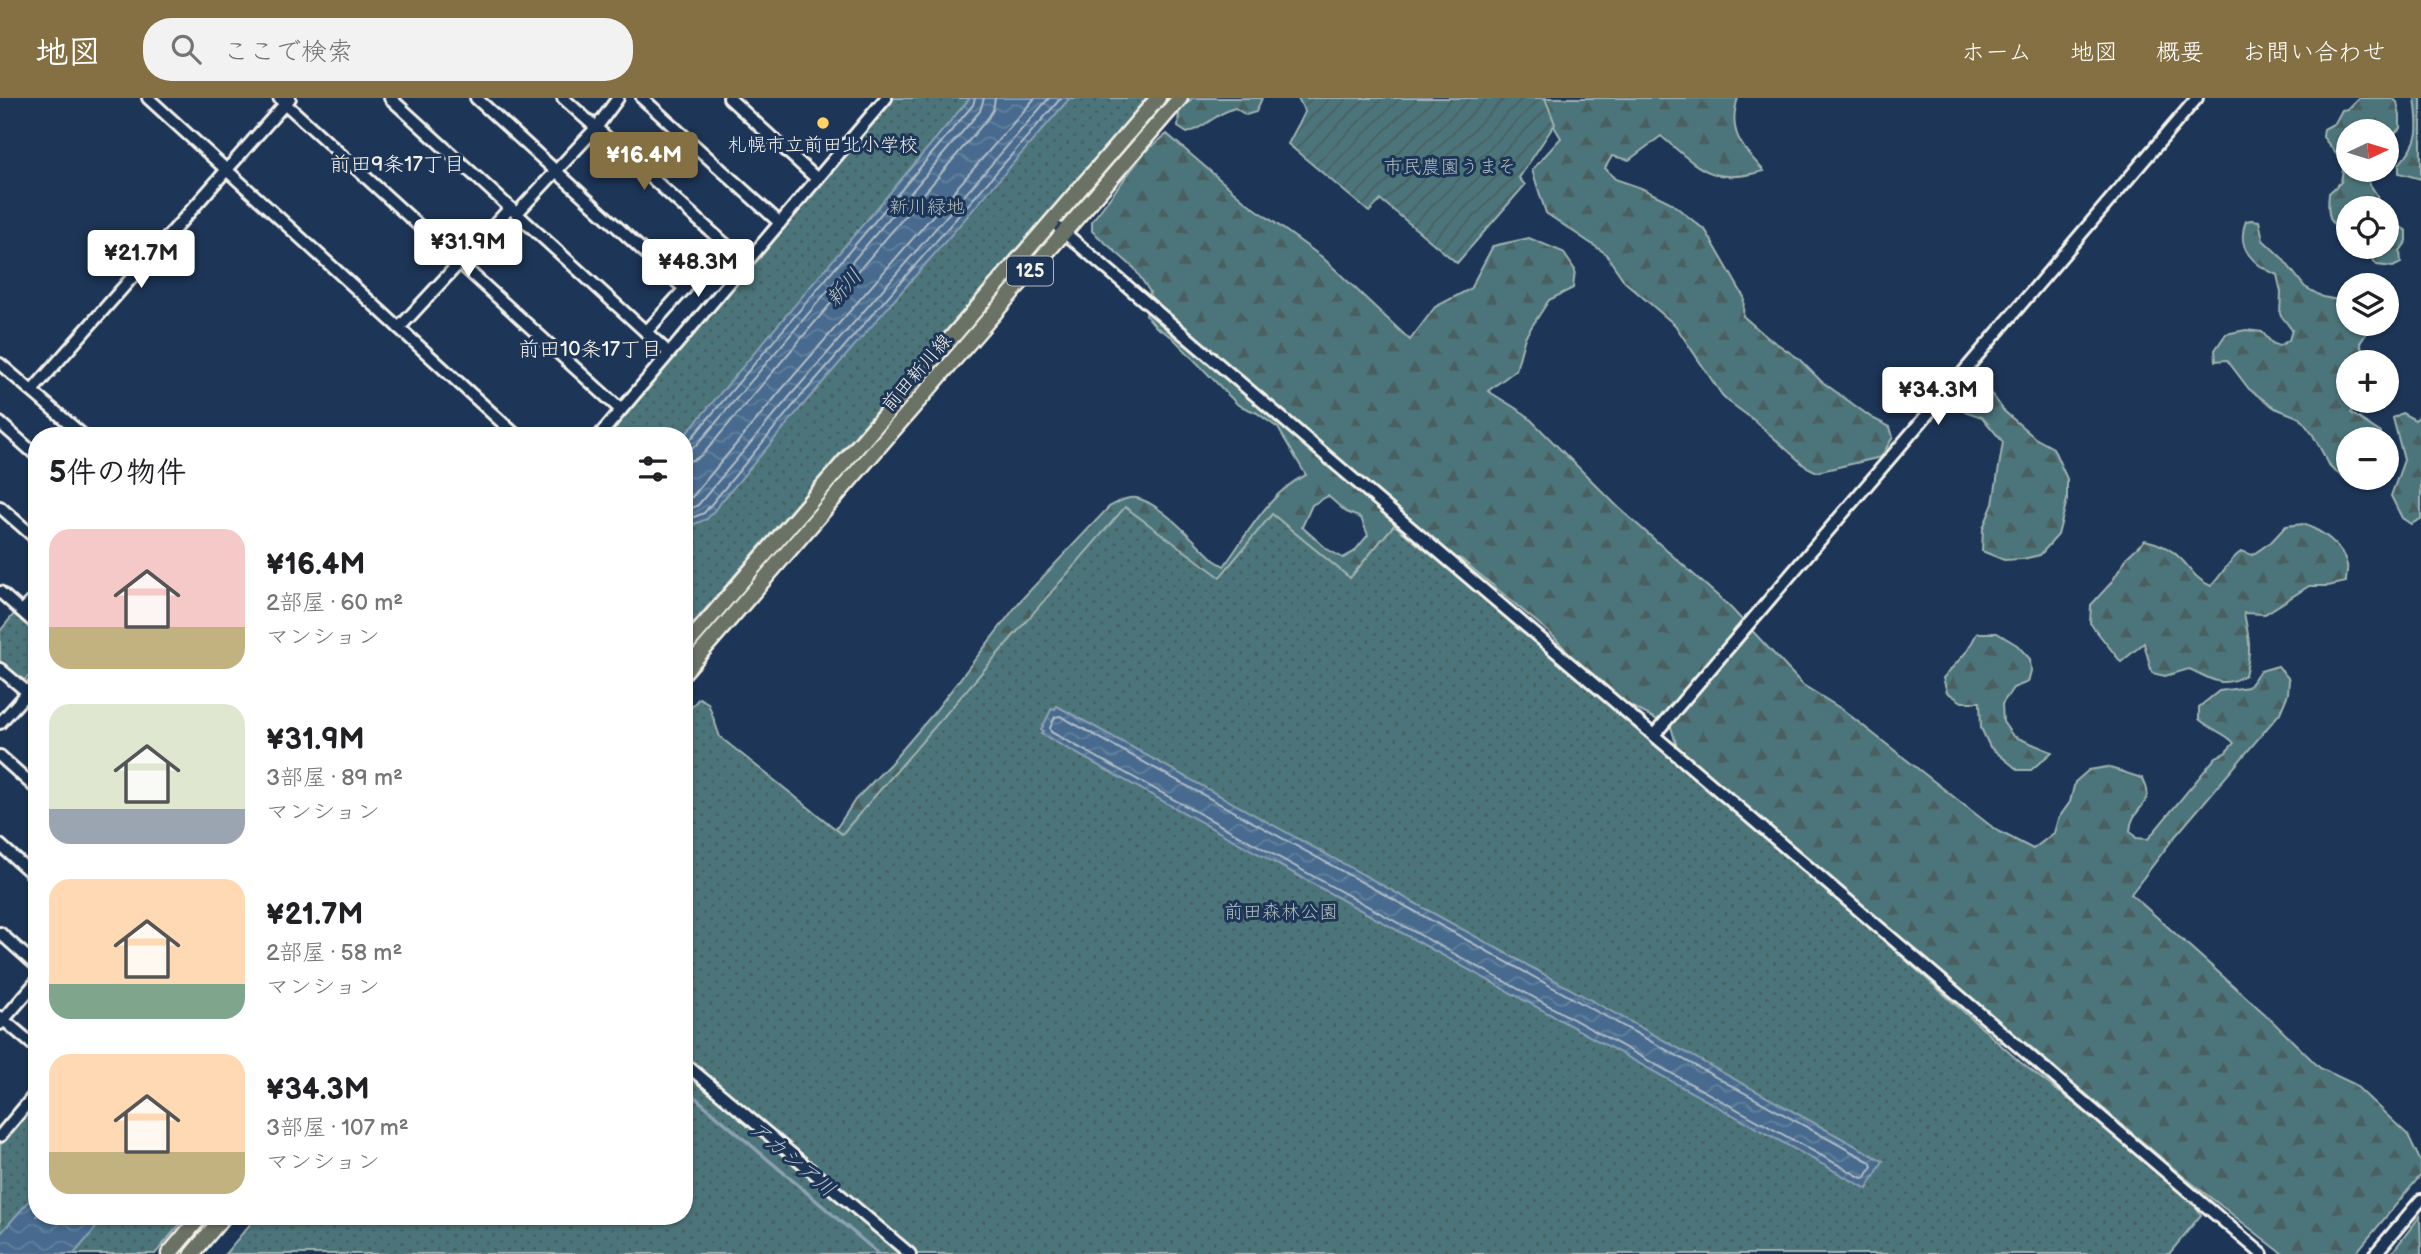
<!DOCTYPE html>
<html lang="ja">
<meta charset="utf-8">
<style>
:root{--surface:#fff;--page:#f2f2f2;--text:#202124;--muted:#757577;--accent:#847042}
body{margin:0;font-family:"Balsamiq Sans","Klee One",sans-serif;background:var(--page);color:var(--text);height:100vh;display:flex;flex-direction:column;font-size:26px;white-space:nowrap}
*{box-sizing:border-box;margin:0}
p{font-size:23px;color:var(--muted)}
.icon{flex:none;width:38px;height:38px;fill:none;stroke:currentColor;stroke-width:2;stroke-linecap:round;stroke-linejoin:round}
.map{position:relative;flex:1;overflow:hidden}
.sheet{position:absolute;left:28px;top:329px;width:665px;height:798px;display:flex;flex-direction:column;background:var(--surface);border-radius:28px;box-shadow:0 2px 5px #0004}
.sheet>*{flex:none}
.needle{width:46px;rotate:86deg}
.fabs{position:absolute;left:2336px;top:21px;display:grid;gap:14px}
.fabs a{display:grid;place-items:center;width:63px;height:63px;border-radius:50%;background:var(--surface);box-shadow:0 2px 5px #0004;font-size:35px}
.price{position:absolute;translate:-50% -60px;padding:0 16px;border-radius:7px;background:#fff;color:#222;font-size:23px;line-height:46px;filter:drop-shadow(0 2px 4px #0008)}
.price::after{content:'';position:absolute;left:50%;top:42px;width:21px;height:16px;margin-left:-10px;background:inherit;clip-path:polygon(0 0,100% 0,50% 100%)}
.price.on{background:var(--accent);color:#fff}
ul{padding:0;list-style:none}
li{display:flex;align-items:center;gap:21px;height:175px;padding:0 21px}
li span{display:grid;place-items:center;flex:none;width:196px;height:140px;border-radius:21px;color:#555}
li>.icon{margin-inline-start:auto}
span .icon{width:84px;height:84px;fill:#fffc;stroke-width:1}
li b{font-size:30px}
h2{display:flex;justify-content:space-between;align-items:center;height:84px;padding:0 21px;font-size:30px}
header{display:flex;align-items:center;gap:42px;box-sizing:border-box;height:98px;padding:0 35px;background:var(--accent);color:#fff}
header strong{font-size:33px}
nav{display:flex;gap:38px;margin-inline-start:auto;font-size:24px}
.search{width:490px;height:63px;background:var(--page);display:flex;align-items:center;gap:18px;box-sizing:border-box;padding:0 24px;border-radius:28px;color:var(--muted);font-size:26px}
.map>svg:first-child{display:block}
</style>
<header>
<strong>地図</strong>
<div class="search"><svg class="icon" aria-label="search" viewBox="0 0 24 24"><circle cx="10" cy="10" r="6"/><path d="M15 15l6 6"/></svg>ここで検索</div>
<nav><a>ホーム</a><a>地図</a><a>概要</a><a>お問い合わせ</a></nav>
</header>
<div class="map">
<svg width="2421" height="1156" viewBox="0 0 2421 1156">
<defs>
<pattern id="forest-firs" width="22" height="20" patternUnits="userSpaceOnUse" patternTransform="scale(1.75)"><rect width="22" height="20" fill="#4c757a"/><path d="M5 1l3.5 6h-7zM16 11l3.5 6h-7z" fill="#4a5e60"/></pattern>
<pattern id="park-dots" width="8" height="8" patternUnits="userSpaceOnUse" patternTransform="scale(1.75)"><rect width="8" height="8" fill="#4c757a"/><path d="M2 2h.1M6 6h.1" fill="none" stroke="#4a5e60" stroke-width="1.8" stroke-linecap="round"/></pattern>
<pattern id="garden-furrows" width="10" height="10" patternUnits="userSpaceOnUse" patternTransform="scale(1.75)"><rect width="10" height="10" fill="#4c757a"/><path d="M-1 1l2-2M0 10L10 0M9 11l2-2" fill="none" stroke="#4a5e60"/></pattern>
<pattern id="water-waves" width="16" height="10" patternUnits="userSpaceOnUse" patternTransform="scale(1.75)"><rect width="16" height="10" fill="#476b8e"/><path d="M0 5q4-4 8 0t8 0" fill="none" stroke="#62819e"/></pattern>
</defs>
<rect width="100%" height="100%" fill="#1d3557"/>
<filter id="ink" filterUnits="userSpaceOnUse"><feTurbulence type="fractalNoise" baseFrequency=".0143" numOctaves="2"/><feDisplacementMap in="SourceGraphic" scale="14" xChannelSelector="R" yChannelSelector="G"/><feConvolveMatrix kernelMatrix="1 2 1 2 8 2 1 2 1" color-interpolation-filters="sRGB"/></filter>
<g filter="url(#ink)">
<g fill="url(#forest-firs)" stroke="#a0b3b1" stroke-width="2" fill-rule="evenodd">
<path d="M1192 0H1262L1256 14 1246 17 1235 10C1214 16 1207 29 1187 35L1178 29 1179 14Z"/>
<path d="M1537 0H1738C1727 34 1742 49 1764 73 1711 88 1699 70 1661 38L1629 62 1612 58 1605 70 1615 81 1641 90 1670 104 1706 133 1744 199 1743 218 1767 239 1798 260 1821 283 1872 320 1890 329 1893 339 1881 359 1817 374 1805 368 1755 323 1724 300 1675 227 1625 184 1605 155 1546 115 1532 72 1561 40Z"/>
<path d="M2359 0H2391L2397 4 2400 18V30L2387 43V33H2348V72H2376L2371 77 2369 85 2377 97 2379 110H2348V144C2331 124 2326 122 2329 95L2341 84 2344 66 2323 39 2324 31 2335 25 2342 12 2348 11Z"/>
<path d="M2415 0H2421V81L2399 75V66C2421 43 2419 31 2415 0Z"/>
<path d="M1167 36 1246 104 1322 159 1410 242 1435 209 1470 191 1493 148 1529 140 1563 154 1575 172 1573 190 1549 202 1525 239 1516 272 1488 293 1525 316 1619 410 1729 508 1803 587 1843 612 1996 732 2033 751 2054 735 2058 721 2070 704 2075 684 2089 672 2107 669 2142 680C2159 708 2131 707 2130 733L2136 740 2148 741 2216 659 2225 655 2234 645C2226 635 2211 632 2199 621V609L2219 593 2248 589 2260 573 2278 568 2289 581 2288 596 2280 615 2173 741 2131 796 2265 916 2320 970 2354 986 2408 1037 2421 1064V1077L2355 1156H2283L2184 1079 2026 945 1997 944 1014 656 825 748 855 702 890 666 932 617 1021 502 1109 409C1119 404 1128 397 1140 401 1163 408 1196 445 1214 462L1224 468C1247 437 1270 393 1306 377L1278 330 1257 315 1238 307 1172 239 1156 229 1146 217 1150 194 1134 170 1092 133V123L1146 53ZM1328 398 1346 414 1361 420 1368 437 1354 454 1343 460 1327 451 1302 429 1312 407ZM1434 454 1461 461 1551 536 1566 552 1538 553 1443 473ZM1623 604 1671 629 1677 649 1689 661 1624 620Z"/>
<path d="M2387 121 2389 129 2399 128 2407 133V143L2400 153 2401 165 2393 169 2377 167 2369 157 2368 149H2387Z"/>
<path d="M2251 122 2259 123 2263 142 2282 160 2305 189 2323 199 2348 204V226H2373L2360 245 2366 264H2348V303H2358L2351 315 2381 335 2380 341H2348V380H2364L2360 382 2344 380 2331 370 2313 337 2300 320 2275 310 2249 291 2227 262 2216 263 2215 252 2226 236 2246 232 2262 234 2272 245 2279 248 2289 242 2292 232 2280 216 2281 194 2277 177C2254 167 2235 150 2246 123Z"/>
<path d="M1969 281 1984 285 2004 313 2035 340 2053 350 2067 381V402L2058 437 2040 457 2023 461 2004 462 1982 453 1983 430 1993 406 2003 344 1982 319 1961 312 1957 302 1962 290Z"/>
<path d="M2402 315 2415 322 2421 317V421L2411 426 2402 420 2391 398 2404 362 2393 320Z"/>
<path d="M2303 426C2322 433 2342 446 2347 467 2348 471 2346 479 2346 484L2328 488H2309L2265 516 2244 515C2249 539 2252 552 2245 577 2221 592 2211 580 2189 571L2165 578 2152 575 2144 545 2121 564 2090 525 2091 507 2111 485 2128 458 2145 442C2159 445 2171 450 2181 461 2192 472 2196 482 2211 488 2223 476 2228 462 2242 453L2252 457 2271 444 2286 428Z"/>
<path d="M1977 535H1997L2017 547 2030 561 2031 573 2028 584 2013 590 2002 606 2003 624 2013 638 2052 654 2031 672H2018L1990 649 1981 630 1980 604H1962L1947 594 1943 580 1968 552Z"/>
<path d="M2420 1118 2421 1156H2391Z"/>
</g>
<g fill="url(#park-dots)" stroke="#a0b3b1" stroke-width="2">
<path d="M894 0H1147L684 536V338H607Z"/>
<path d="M1125 409 1220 479 1272 416 1350 480 1394 427 1660 643 2020 964 2187 1092 2201 1117 2169 1156H225L257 1118H684V618L699 600 708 605 720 639 842 736Z"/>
<path d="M14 516 37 536V570L26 581 21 582 0 563V533Z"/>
<path d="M37 1003V1118H187L155 1156H0V1047Z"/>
</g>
<path fill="url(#garden-furrows)" stroke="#a0b3b1" stroke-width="2" d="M1298 0H1545L1555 26 1519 80 1525 87 1457 165 1381 102 1369 114 1288 46 1305 14Z"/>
<g fill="url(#water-waves)" stroke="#8ca1b2" stroke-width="2">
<path d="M970 0H1070L803 307 707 421 692 427 684 446V338Z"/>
<path d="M1057 608 1883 1063 1867 1091 1041 636 1043 633 1041 632 1052 610 1055 611Z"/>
<path d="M37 1094V1118H106L74 1156H0V1136Z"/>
</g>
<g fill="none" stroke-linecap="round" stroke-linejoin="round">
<g stroke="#afbbc4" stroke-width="2">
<path d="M684 345 690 342 973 7 975 0"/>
<path d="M684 353 697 347 980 13 984 0"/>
<path d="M684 364 696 361 705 354 988 20 993 12 995 0"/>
<path d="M684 402 692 399 783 290 1035 0"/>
<path d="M684 414 698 407 791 297 1049 0"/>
<path d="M684 427 689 421 704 415 797 303 1061 0"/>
<path d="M1060 618 1870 1064 1872 1068 1866 1079 1862 1080 1051 634 1050 630 1055 619Z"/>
</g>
<path stroke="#8ca1b2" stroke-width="3.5" d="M684 990 879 1156"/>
<g stroke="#f4f1e8" stroke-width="16">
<g id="minor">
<path d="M148 0 517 338"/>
<path d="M279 0 621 312"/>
<path d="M390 0 669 255"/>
<path d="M476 0 685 191"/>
<path d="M563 0 746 165"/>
<path d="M642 0 780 125"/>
<path d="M729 0 817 81"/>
<path d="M517 115 596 30 618 0"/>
<path d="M1059 130 2262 1156"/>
<path d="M399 230 510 110"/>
<path d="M646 234 725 146"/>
<path d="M0 266 84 338"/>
<path d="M32 293 290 0"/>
<path d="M0 325 37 358"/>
<path d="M599 338 886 0"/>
<path d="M0 409 33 438 37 446"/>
<path d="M0 494 37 527"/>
<path d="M22 513 37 498"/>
<path d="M0 571 27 594"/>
<path d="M0 625 37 584"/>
<path d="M1654 637 2197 0"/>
<path d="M0 658 37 691"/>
<path d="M0 747 37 780"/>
<path d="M0 835 37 868"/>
<path d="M0 919 37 950"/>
<path d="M0 926 37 883"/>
<path d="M684 965 910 1156"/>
<path d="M0 1038 37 994"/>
<path d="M2375 1156 2421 1102"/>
</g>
</g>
<g stroke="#f4f1e8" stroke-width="19">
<g id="major">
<path d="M684 550 1158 0"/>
<path d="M684 574 1180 0"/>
<path d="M169 1156 201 1118"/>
<path d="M192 1156 224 1118"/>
</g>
</g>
<use href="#minor" stroke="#1d3557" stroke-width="10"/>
<use href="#major" stroke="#6a7165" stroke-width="14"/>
</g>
</g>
<circle fill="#ffd166" stroke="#1d3557" stroke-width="2.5" cx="823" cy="25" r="7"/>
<g text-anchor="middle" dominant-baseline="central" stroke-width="6" stroke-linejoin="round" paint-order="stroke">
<rect fill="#1d3557" stroke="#b4b9bc" stroke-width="2" x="1007" y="158.5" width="46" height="29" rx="5"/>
<g font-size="18" font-weight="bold" fill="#f4f1e8">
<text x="1030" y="173">125</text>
</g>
<g font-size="19" fill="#f4f1e8" stroke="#1d3557">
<text x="823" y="47">札幌市立前田北小学校</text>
</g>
<g font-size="19" fill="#b1bfbc" stroke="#1d3557">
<text x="1450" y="69">市民農園うまそ</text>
<text x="927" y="109">新川緑地</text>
<text x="1281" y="814">前田森林公園</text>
</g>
<g font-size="19" fill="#f4f1e8" stroke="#1d3557">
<text transform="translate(917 275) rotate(-49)">前田新川線</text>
</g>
<g font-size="21" fill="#f4f1e8" stroke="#1d3557">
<text x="397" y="66">前田9条17丁目</text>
<text x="590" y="251">前田10条17丁目</text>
</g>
<g font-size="21" font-style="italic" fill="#b7c2c8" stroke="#1d3557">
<text transform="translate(844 190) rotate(-49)">新川</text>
<text transform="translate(792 1061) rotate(40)">アカシア川</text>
</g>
</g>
</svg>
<div class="fabs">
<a><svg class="needle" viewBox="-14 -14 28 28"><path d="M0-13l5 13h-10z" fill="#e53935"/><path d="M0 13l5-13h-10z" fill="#757577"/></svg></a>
<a><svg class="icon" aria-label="locate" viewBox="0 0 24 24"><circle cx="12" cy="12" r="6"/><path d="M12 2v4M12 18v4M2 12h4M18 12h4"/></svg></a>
<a><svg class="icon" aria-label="layers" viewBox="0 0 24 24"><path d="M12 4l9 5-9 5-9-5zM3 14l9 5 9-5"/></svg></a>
<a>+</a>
<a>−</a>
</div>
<b class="price on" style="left:644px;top:94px">¥16.4M</b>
<b class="price" style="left:468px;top:181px">¥31.9M</b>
<b class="price" style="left:141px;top:192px">¥21.7M</b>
<b class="price" style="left:698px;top:201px">¥48.3M</b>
<b class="price" style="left:1938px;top:329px">¥34.3M</b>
<section class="sheet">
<h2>5件の物件<svg class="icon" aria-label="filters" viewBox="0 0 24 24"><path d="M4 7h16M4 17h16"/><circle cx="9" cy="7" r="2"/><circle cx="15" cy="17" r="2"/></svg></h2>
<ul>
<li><span style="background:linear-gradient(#f6c9c9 70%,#c2b280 0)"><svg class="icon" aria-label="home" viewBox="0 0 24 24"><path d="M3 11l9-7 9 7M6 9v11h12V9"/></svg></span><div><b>¥16.4M</b><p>2部屋 · 60 m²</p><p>マンション</p></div></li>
<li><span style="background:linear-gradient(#dfe7d0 75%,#9aa5b1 0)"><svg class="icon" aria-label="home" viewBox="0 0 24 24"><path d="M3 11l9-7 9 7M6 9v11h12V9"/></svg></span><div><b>¥31.9M</b><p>3部屋 · 89 m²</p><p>マンション</p></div></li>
<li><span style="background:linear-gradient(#ffd9b3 75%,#7fa58c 0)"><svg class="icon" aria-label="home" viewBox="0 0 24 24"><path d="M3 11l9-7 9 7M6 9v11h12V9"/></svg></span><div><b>¥21.7M</b><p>2部屋 · 58 m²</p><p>マンション</p></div></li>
<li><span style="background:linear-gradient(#ffd9b3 70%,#c2b280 0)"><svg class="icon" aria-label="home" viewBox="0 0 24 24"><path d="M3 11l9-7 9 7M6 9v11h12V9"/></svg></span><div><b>¥34.3M</b><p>3部屋 · 107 m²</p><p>マンション</p></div></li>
</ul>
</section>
</div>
